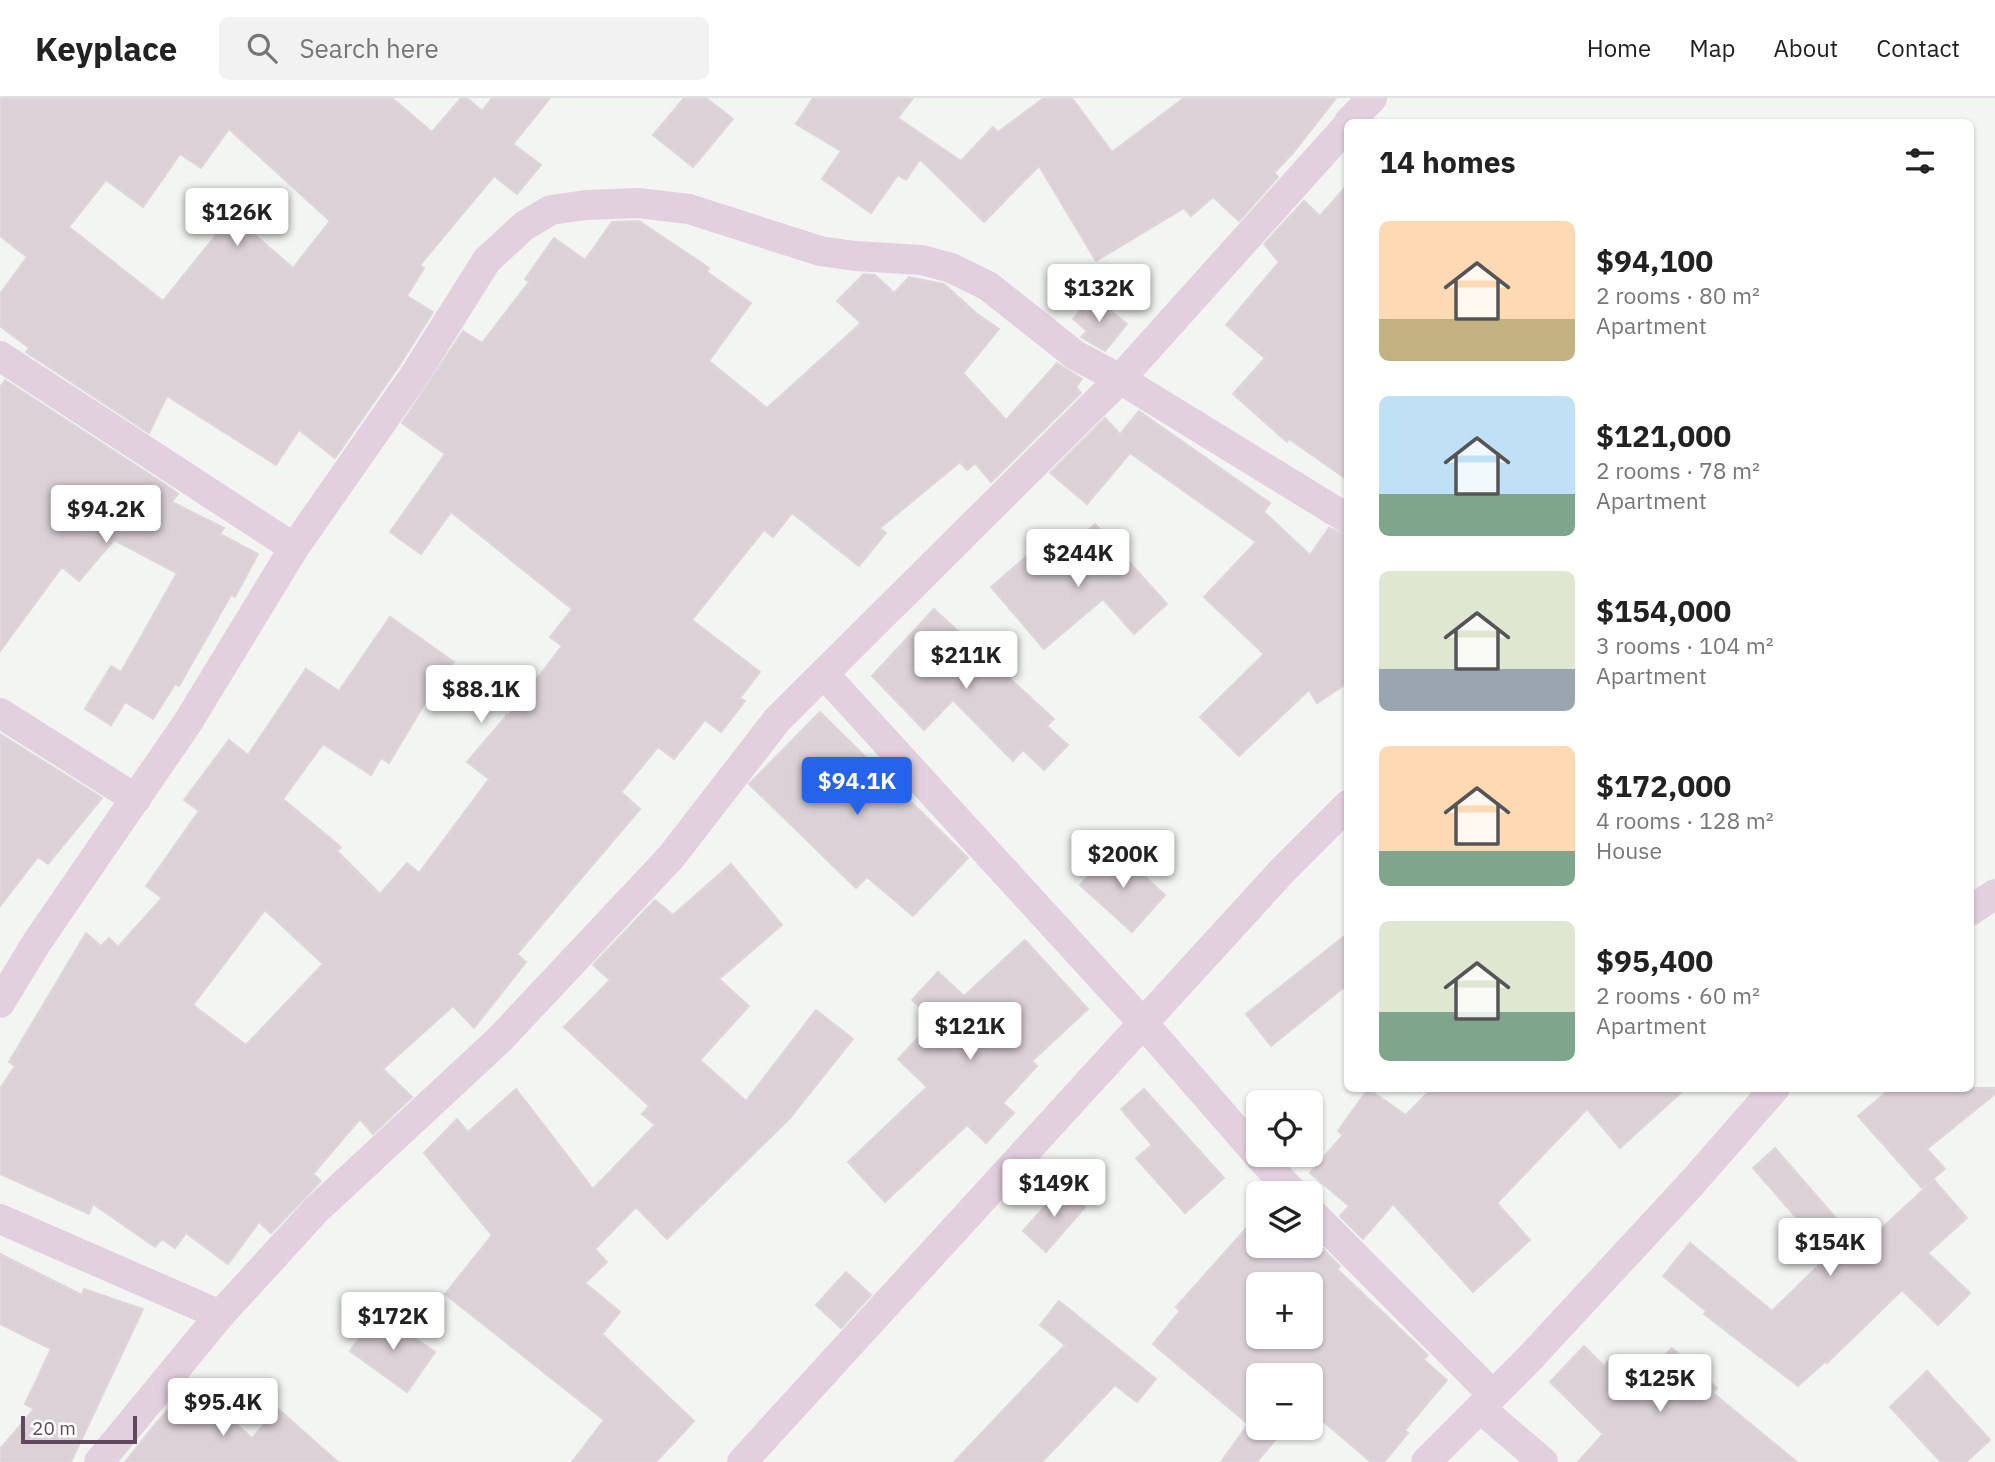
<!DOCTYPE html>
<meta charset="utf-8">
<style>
:root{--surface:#fff;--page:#f2f2f2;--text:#222;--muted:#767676;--line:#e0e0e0;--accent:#2563eb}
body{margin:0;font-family:"IBM Plex Sans",sans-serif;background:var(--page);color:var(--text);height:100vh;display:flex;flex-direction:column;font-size:26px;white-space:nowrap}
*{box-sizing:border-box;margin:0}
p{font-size:23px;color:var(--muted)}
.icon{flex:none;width:38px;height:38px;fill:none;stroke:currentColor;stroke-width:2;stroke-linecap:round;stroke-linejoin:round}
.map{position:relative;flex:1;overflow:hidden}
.details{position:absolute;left:1344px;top:21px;width:630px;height:973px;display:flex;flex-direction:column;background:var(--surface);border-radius:10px;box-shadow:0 2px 5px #0004}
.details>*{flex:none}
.controls{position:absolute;left:1246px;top:992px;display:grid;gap:14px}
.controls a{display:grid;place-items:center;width:77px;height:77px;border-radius:10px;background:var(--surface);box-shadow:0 2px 5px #0004;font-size:35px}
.scale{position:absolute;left:21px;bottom:18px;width:116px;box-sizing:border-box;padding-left:7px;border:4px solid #62485d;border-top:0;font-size:19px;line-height:24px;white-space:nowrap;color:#62485d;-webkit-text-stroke:5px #fff;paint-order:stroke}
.price{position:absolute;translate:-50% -60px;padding:0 16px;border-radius:7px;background:#fff;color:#222;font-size:23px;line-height:46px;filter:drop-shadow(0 2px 4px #0008)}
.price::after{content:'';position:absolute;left:50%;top:42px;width:21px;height:16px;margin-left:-10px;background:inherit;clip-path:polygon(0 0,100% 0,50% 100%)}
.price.selected{background:var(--accent);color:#fff}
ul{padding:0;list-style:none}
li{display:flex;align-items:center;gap:21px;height:175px;padding:0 35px}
li span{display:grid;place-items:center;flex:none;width:196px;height:140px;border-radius:10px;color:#555}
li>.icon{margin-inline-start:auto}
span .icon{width:84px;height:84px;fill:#fffc;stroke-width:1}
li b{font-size:30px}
h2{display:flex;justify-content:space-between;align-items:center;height:84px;padding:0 35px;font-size:30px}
header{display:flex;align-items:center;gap:42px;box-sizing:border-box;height:98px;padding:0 35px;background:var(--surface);border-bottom:2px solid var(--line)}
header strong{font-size:33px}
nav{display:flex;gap:38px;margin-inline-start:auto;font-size:24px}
.search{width:490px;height:63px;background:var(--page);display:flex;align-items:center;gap:18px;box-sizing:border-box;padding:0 24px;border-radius:10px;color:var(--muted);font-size:26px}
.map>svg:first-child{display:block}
</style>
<header>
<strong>Keyplace</strong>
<div class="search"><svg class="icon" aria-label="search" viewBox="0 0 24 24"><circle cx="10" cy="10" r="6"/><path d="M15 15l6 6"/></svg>Search here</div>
<nav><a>Home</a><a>Map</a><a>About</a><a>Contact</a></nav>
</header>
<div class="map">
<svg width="1995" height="1364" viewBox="0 0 1995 1364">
<rect width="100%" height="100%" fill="#f3f5f2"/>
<g fill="#dbd1d7" stroke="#ded6da" stroke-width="2" fill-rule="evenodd">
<path d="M0 0H392L432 34 461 0H467L482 13 492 0H550L513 46 541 67 517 96 494 78 420 167 424 170 407 198 433 214 399 268 335 360 299 332 276 367 167 298 149 335 26 254 29 250 0 228V196L27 159 0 138ZM229 31 330 123 293 170 232 117 163 203 69 129 106 82 143 109 180 56 201 70Z"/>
<path d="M684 0H706L733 21 693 69 653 37Z"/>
<path d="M813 0H913L898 20 961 63 993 29 998 34 1044 0H1072L1112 54 1184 0H1336L1293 55 1274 75 1278 79 1239 123 1213 99 1191 118 1184 110 1096 163 1039 68 984 124 920 61 906 82 898 77 871 115 822 81 841 53 796 26Z"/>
<path d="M1348 86V382L1289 341 1287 344 1233 296 1265 260 1226 227 1279 164 1264 146 1304 103 1320 118Z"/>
<path d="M639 123 709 170 707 174 751 205 709 263 767 310 861 225 837 203 864 176 875 177 894 195 909 179 944 186 976 215 999 231 963 275 1006 322 1057 265 1082 281 1076 289 1081 295 991 384 975 365 967 372 960 364 880 430 886 435 859 468 792 415 773 439 764 432 692 522 760 574 740 600 745 603 721 634 705 622 674 661 658 649 621 694 640 711 517 856 526 864 474 930 453 908 383 971 412 999 373 1036 360 1021 313 1076 321 1083 271 1135 259 1124 228 1166 186 1135 175 1150 162 1141 155 1149 93 1106 89 1116 0 1076V991L15 968 9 964 86 835 101 848 109 840 118 849 162 800 146 788 199 713 184 702 229 642 248 657 306 571 339 593 390 519 454 564 425 605 389 665 381 660 371 677 323 646 283 701 341 749 337 753 380 796 407 765 419 775 489 681 467 664 507 617 508 618 562 548 550 539 572 511 451 414 421 456 390 434 445 356 402 325 463 233 482 245 529 184 525 181 554 140 585 162 612 124ZM265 812 323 866 246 947 193 907Z"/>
<path d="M1092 198 1127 226 1105 253 1081 239 1087 233 1073 221Z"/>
<path d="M5 282 169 389 178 396 172 404 224 430 220 436 258 456 235 499 231 497 179 588 175 586 153 621 125 604 111 627 85 611 111 568 121 574 177 475 114 442 79 483 62 469 0 553V289Z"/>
<path d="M1139 313 1270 405 1264 414 1310 457 1329 430 1348 438V585L1317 605 1309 592 1239 658 1200 619 1264 556 1204 499 1256 444 1130 355 1087 406 1050 375 1105 320 1120 336Z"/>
<path d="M1095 426 1167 506 1134 536 1103 501 1044 551 991 489 1028 457 1043 473Z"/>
<path d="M934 511 1054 621 1047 628 1068 647 1044 672 1023 652 1013 663 953 602 924 632 872 578Z"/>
<path d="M820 614 968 760 913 818 867 779 856 790 749 686Z"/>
<path d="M0 636 102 700 48 766 38 759 0 808Z"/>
<path d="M1114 750 1165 797 1132 834 1080 787Z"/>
<path d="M731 766 782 827 719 881 749 908 700 962 746 1003 816 912 853 941 790 1020 667 1141 636 1109 595 1151 607 1164 585 1185 620 1214 602 1236 694 1323 656 1364H572L604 1322 445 1196 492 1137 424 1055 457 1021 468 1034 516 991 593 1091 655 1027 642 1016 649 1008 564 929 610 882 593 867 655 802 673 817Z"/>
<path d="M1348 835V886L1271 948 1246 916Z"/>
<path d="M1025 842 1088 911 1032 963 1037 968 1003 1005 1014 1015 986 1045 967 1027 885 1104 848 1064 927 989 898 961 934 923 912 902 938 874 964 898Z"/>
<path d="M1432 990H1686L1620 1050 1587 1011 1497 1105 1530 1142 1473 1194 1393 1106 1363 1141 1340 1118 1349 1108 1310 1075 1343 1037 1338 1033 1368 991 1406 1017Z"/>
<path d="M1891 990H1995V996L1927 1051 1945 1071 1922 1090 1858 1018Z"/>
<path d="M1144 991 1224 1080 1185 1115 1136 1060 1152 1047 1121 1011Z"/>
<path d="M1775 1050 1861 1149 1934 1082 1967 1120 1928 1155 1970 1195 1938 1227 1902 1192 1827 1265 1826 1263 1798 1288 1704 1216 1706 1213 1663 1178 1690 1145 1772 1213 1829 1157 1753 1070Z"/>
<path d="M1062 1089 1085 1109 1046 1154 1023 1133Z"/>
<path d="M1258 1117V1148H1313L1316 1144 1340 1168 1337 1171 1428 1257 1424 1262 1447 1282 1405 1332 1408 1335 1384 1364H1371L1311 1313V1278H1258V1330H1285L1257 1364H1221L1248 1326 1153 1246 1180 1213 1176 1209ZM1258 1186H1311V1239H1258Z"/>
<path d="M0 1156 82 1197 84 1191 143 1211 71 1364H0V1351L34 1311 25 1306 51 1251 0 1226Z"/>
<path d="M846 1174 871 1197 841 1230 816 1207Z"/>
<path d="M1059 1203 1156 1281 1137 1304 1115 1287 1042 1364H954L1065 1247 1040 1227Z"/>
<path d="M378 1214 435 1254 407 1294 350 1253Z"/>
<path d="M1584 1248 1604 1268 1613 1257 1643 1281 1672 1250 1717 1290 1713 1295 1797 1364H1578L1603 1336 1550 1284Z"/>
<path d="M1927 1273 1990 1342 1966 1364H1941L1890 1309Z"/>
<path d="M192 1287 252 1340 278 1311 338 1364H125L156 1325Z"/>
</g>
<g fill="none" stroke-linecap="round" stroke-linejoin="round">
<g stroke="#e3d0df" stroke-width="30">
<path d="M1349 24 1372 0"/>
<path d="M0 258 294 450"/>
<path d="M824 576 1143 925 1258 1057"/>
<path d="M0 615 136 701"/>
<path d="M1970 813 1995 796"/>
<path d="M0 905 37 844 188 624 294 450 414 278 487 162 524 128 551 112 586 107 638 105 689 111 820 153 855 158 922 162 951 170 988 188 1075 257 1120 281 1348 421"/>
<path d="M1258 1057 1294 1096"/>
<path d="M1311 1114 1493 1297"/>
<path d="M0 1121 220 1217"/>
<path d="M1480 1310 1543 1364"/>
<path d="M99 1364 220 1217 316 1112 500 941 671 759 777 622 1120 281 1348 27"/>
<path d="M742 1364 1282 773 1348 707"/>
<path d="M1426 1364 1529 1261 1692 1085 1775 990"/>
</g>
</g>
</svg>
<div class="controls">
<a><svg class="icon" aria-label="locate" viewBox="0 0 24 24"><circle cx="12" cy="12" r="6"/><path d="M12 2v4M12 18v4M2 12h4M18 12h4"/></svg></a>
<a><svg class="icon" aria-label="layers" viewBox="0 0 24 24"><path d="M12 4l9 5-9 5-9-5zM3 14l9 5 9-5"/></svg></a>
<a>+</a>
<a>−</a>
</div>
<div class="scale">20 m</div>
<b class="price" style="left:237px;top:150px">$126K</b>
<b class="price" style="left:1099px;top:226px">$132K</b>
<b class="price" style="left:106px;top:447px">$94.2K</b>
<b class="price" style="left:1078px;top:491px">$244K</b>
<b class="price" style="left:966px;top:593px">$211K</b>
<b class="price" style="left:481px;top:627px">$88.1K</b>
<b class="price selected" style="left:857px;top:719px">$94.1K</b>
<b class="price" style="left:1123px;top:792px">$200K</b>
<b class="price" style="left:970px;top:964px">$121K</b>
<b class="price" style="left:1054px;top:1121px">$149K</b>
<b class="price" style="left:1830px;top:1180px">$154K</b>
<b class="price" style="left:393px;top:1254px">$172K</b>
<b class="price" style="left:1660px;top:1316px">$125K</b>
<b class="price" style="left:223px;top:1340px">$95.4K</b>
<section class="details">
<h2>14 homes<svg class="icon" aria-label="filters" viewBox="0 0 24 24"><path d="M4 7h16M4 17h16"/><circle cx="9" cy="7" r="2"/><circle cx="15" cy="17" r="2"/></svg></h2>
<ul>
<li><span style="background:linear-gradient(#ffd9b3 70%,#c2b280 0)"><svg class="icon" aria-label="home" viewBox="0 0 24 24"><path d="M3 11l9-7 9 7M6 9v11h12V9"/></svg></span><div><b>$94,100</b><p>2 rooms · 80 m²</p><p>Apartment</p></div></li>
<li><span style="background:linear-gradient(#bfe0f5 70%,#7fa58c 0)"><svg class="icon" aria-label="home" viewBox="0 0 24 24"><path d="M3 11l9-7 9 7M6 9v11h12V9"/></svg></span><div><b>$121,000</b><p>2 rooms · 78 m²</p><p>Apartment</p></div></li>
<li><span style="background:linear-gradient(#dfe7d0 70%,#9aa5b1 0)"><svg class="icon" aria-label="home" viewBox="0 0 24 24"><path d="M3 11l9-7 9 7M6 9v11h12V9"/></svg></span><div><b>$154,000</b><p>3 rooms · 104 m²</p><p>Apartment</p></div></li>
<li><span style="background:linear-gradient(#ffd9b3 75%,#7fa58c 0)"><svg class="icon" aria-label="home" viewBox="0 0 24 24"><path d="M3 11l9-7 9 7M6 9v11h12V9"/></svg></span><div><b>$172,000</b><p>4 rooms · 128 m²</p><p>House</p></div></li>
<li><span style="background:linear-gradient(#dfe7d0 65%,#7fa58c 0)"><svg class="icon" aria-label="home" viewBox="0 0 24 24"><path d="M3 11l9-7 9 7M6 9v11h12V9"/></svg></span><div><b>$95,400</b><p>2 rooms · 60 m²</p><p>Apartment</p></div></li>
</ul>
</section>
</div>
